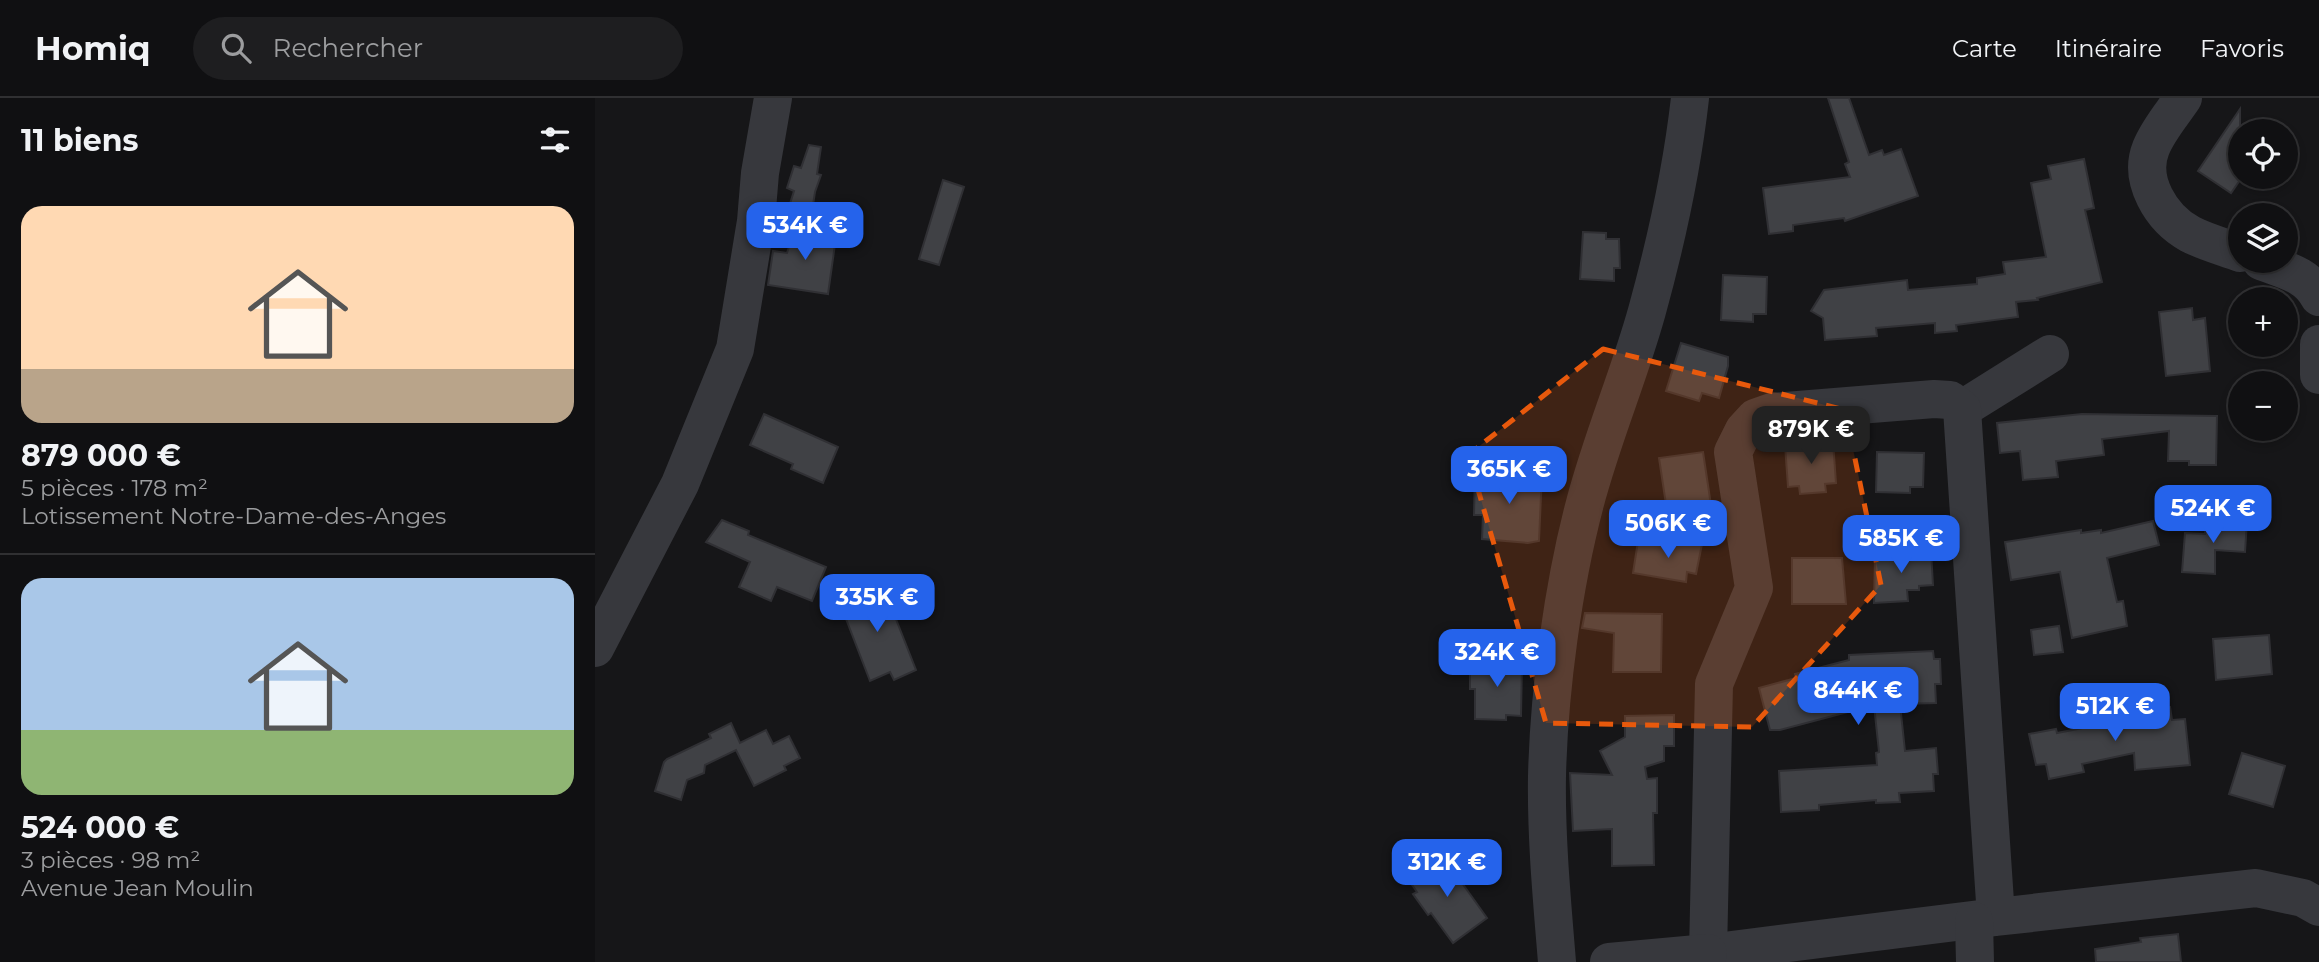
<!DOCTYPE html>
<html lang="fr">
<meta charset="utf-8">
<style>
:root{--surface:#101012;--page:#1e1e20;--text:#f1f3f6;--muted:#9c9d9f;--line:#303032;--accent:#2563eb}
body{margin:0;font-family:Montserrat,sans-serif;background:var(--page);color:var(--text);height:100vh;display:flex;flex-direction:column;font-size:26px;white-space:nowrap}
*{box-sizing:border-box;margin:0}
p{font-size:23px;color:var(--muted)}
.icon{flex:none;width:38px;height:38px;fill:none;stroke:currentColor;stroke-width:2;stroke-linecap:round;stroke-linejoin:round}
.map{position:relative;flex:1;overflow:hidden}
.panel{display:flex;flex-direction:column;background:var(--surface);width:595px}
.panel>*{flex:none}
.buttons{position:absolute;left:1633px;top:21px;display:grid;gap:14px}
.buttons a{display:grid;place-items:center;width:70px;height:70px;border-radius:50%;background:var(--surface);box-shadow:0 4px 10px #0003,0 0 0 2px var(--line);font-size:35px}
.price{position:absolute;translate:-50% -60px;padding:0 16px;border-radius:14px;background:var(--accent);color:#fff;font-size:23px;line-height:46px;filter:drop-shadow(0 2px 4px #0008)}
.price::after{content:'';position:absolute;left:50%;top:42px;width:21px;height:16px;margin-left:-10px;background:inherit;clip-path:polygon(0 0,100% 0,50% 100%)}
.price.on{background:#222;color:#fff}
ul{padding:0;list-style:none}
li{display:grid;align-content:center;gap:14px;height:371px;padding:0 21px}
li+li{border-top:2px solid var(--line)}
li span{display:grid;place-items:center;height:217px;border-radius:21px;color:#555}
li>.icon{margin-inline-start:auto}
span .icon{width:126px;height:126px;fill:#fffc;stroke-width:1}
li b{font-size:30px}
h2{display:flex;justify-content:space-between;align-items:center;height:84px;padding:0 21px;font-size:30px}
header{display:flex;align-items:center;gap:42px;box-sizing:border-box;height:98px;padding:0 35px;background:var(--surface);border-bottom:2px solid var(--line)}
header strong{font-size:33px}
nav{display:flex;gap:38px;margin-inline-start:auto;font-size:24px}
.search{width:490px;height:63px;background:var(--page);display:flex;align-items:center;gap:18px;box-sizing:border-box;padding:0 24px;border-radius:38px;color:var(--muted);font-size:26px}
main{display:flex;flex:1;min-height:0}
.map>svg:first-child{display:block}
</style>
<header>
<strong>Homiq</strong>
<div class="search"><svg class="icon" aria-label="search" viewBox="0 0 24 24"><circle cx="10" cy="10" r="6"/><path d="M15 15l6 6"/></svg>Rechercher</div>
<nav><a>Carte</a><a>Itinéraire</a><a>Favoris</a></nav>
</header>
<main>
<section class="panel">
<h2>11 biens<svg class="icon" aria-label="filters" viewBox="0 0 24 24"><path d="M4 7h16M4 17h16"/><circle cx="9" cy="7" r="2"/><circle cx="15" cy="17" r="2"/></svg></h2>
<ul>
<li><span style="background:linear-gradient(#ffd9b3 75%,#b9a48a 0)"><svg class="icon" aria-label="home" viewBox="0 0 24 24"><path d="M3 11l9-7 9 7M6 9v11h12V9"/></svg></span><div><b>879 000 €</b><p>5 pièces · 178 m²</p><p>Lotissement Notre-Dame-des-Anges</p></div></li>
<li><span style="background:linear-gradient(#a9c7e8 70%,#8fb573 0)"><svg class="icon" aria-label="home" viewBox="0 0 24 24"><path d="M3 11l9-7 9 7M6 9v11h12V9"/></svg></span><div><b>524 000 €</b><p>3 pièces · 98 m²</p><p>Avenue Jean Moulin</p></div></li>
</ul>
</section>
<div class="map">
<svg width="1724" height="864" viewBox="0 0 1724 864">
<rect width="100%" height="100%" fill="#161618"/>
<g fill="#404145" stroke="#303034" stroke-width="2">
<path d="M1233 0H1254L1274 57 1287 52 1289 57 1306 51 1323 98 1250 123 1249 120 1198 127V133L1174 136 1168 90 1255 79 1250 66 1254 64Z"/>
<path d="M1645 11V82L1636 95 1603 73Z"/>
<path d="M214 47 226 49 222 76 226 77 220 94 216 120 193 112 199 93 192 90 199 68 206 70Z"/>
<path d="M1489 61 1499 110 1490 112 1507 184 1442 200 1443 202 1421 204 1423 219 1361 227 1362 233 1340 235V225L1281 230 1282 238 1230 242 1228 220 1216 213 1229 192 1312 182 1313 192 1382 186V180L1410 176 1408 164 1451 159 1436 85 1456 81 1453 68Z"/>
<path d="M348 82 369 89 344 167 324 161Z"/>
<path d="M201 127 241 139 233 196 173 187 178 153 192 155Z"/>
<path d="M988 134 1011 135V141H1024L1025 170H1019V183L985 181Z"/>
<path d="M1128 177 1172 179 1171 216H1158V224L1126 222Z"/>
<path d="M1597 210 1598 222 1610 220 1615 273 1571 278 1564 214Z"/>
<path d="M1086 245 1133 259V268L1124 300 1107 295 1104 303 1071 293Z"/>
<path d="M169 316 243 349 228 385 196 371 198 366 155 347Z"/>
<path d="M1487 316 1622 318 1621 367H1594V363H1573L1574 333 1507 341 1509 357 1461 363 1463 379 1428 382 1425 353 1405 355 1402 325Z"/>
<path d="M1238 343 1241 385 1230 386 1231 394 1205 396 1204 388 1193 389 1190 347Z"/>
<path d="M1108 354 1116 407 1072 413 1064 360Z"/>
<path d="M1282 354 1329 355 1328 389H1315V395L1281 394Z"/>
<path d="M880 374 947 375 944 443 933 445 887 441 888 417H879Z"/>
<path d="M1611 421 1652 423 1650 454 1620 452V476L1587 474 1590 435 1610 436Z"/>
<path d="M127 422 154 433 153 437 231 469 217 503 182 489 176 503 144 489 155 464 111 444Z"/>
<path d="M1558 423 1564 447 1512 460 1522 504 1528 503 1532 528 1477 540 1465 474 1416 482 1410 444 1486 432V435L1506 432V435Z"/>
<path d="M1076 440 1107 446 1101 476 1092 474 1091 484 1038 475 1043 443 1077 449Z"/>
<path d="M1336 453 1338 487 1324 488V492H1312L1313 503 1279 505 1280 460H1284V457Z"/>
<path d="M1197 460H1247L1251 506H1197Z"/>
<path d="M275 487 295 506 321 572 299 582 295 574 275 583 243 500Z"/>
<path d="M990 515 1067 516 1066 574H1018L1019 535 987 530Z"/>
<path d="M1464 528 1468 554 1439 557 1436 532Z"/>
<path d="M1674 537 1677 576 1621 582 1618 541Z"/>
<path d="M1338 553 1339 561H1345L1346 586H1340L1341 605 1305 606 1310 653 1341 650 1343 676H1338L1339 693 1304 695 1305 704 1281 705V702L1224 707V712L1186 714 1184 673 1282 667 1281 655 1284 654 1279 607 1185 632H1175L1164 590 1201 580 1200 576 1254 562V557Z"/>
<path d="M875 563 927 564 926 618 911 617V622L880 621V591H875Z"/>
<path d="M1575 609 1577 622 1590 621 1595 667 1540 672 1539 655 1487 666 1489 674 1454 681 1451 666 1441 667 1434 636 1461 631 1462 635 1503 627 1502 617Z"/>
<path d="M1079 617V648H1069V663L1050 669 1052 681 1062 680V715H1058L1059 767 1017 768V731L978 733 975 675 1017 677 1005 653 1030 639V618Z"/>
<path d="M136 625 145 645 171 632 178 646 194 638 205 660 189 668 191 672 159 688 141 652 110 667 109 675 92 682 86 702 60 693 69 664 72 661 116 640 114 636Z"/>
<path d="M1647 655 1690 668 1678 709 1634 696Z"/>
<path d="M847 757 892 820 858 845 836 815 833 817 818 796 822 794 813 781Z"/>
<path d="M1583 836 1586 864H1501L1500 851 1546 844 1545 840Z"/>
</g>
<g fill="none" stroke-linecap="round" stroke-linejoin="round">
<g stroke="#37383d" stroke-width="38">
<path d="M1588 0C1578 15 1563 32 1556 50 1543 82 1566 120 1595 136 1610 144 1629 149 1645 155"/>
<path d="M1666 163C1689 172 1712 176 1724 199"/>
<path d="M1724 246V277"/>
<path d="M1367 311 1455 256"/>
<path d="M0 550 85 386 140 251 161 123 165 75 178 0"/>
<path d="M1401 819 1367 311 1355 302 1339 301 1177 314 1160 320 1149 332 1138 354 1159 490 1119 586 1113 855 1401 819 1661 790 1708 800 1724 809"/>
<path d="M1379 823 1380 864"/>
<path d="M962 864C957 803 951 740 952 678 954 593 968 488 990 405 1007 340 1034 278 1052 213 1071 144 1087 71 1095 0"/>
<path d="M1014 864 1113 855 1111 864"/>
</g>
</g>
<path fill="#e8590c" fill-opacity="0.2" stroke="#e8590c" stroke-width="5" stroke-dasharray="14 9" stroke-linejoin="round" d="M1008 251 1250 312 1286 487 1157 629 951 625 873 357Z"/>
</svg>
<div class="buttons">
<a><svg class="icon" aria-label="locate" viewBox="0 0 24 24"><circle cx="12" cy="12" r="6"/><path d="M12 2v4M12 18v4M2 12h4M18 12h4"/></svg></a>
<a><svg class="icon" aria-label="layers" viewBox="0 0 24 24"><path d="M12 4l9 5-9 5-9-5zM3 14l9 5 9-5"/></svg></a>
<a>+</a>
<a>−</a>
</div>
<b class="price" style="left:210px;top:164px">534K €</b>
<b class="price on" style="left:1216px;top:368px">879K €</b>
<b class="price" style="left:914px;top:408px">365K €</b>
<b class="price" style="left:1618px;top:447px">524K €</b>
<b class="price" style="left:1073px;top:462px">506K €</b>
<b class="price" style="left:1306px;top:477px">585K €</b>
<b class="price" style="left:282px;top:536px">335K €</b>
<b class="price" style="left:902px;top:591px">324K €</b>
<b class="price" style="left:1263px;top:629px">844K €</b>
<b class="price" style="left:1520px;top:645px">512K €</b>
<b class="price" style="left:852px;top:801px">312K €</b>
</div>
</main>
